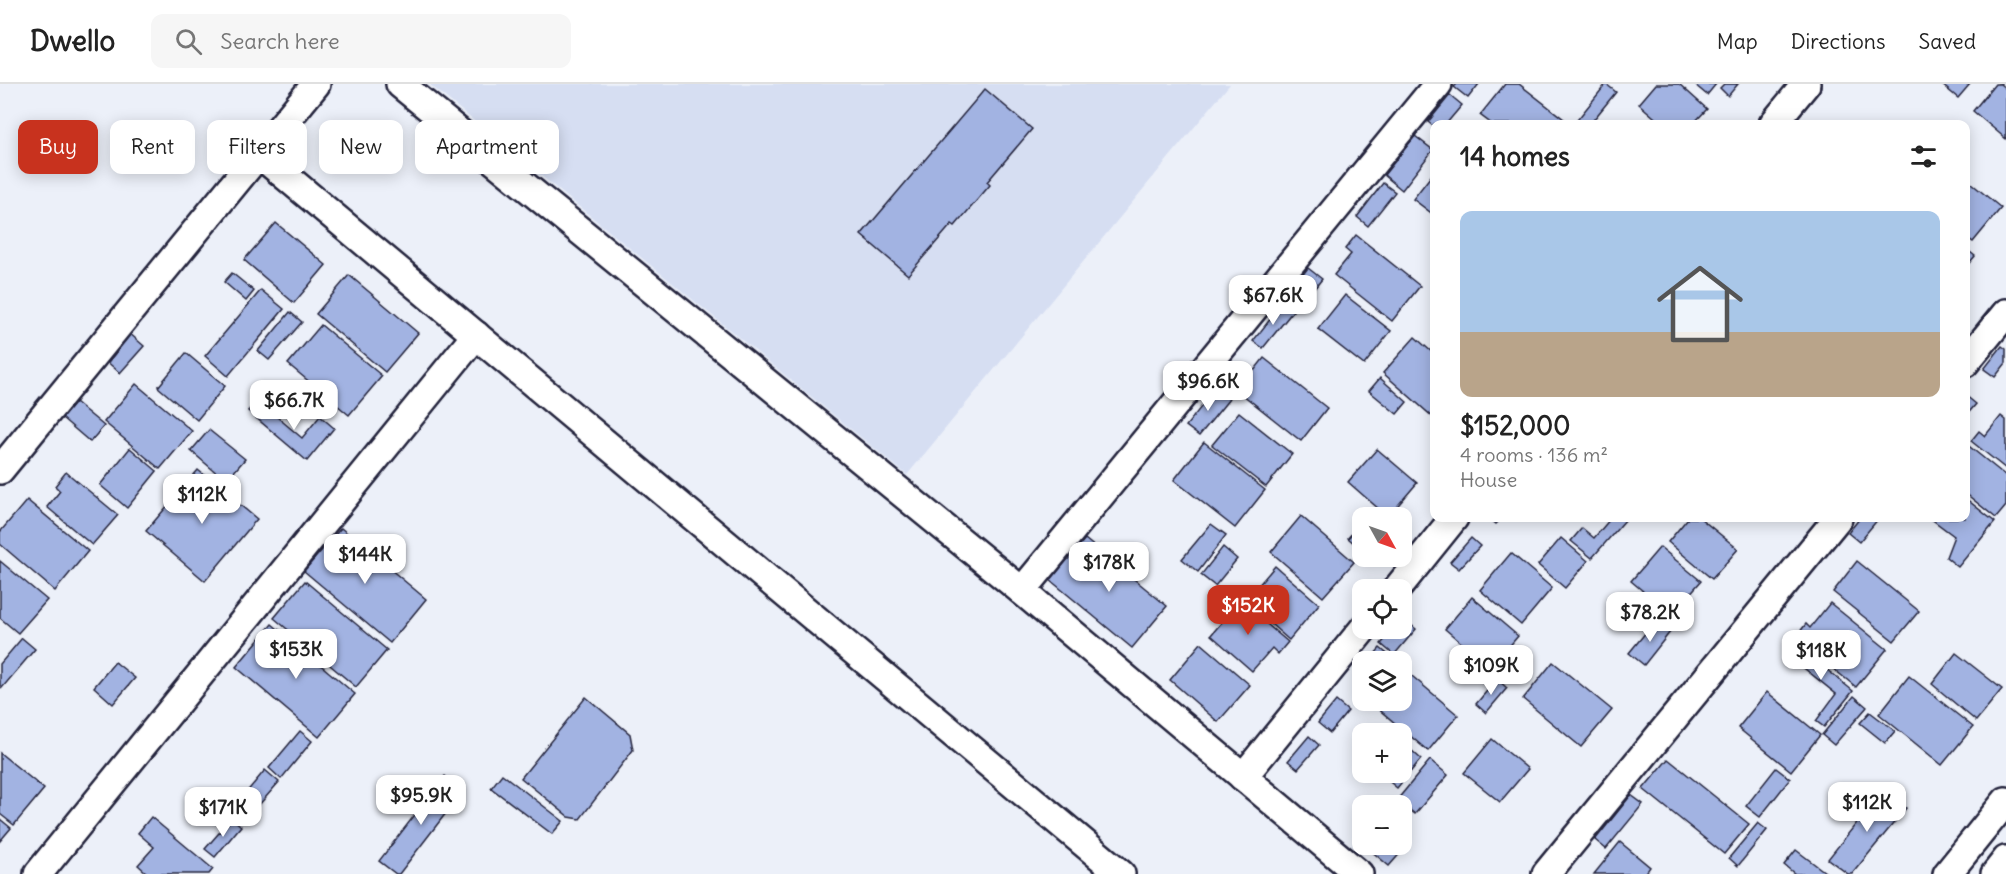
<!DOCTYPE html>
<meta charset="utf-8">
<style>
:root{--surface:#fff;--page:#f6f6f6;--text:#222;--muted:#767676;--line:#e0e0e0;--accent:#c8321e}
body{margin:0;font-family:Delius,sans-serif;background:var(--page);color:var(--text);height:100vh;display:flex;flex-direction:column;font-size:22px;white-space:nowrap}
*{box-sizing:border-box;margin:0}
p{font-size:20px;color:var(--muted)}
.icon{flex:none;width:33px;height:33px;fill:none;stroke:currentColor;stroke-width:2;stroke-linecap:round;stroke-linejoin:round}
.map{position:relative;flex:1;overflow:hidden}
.side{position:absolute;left:1430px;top:36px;width:540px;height:402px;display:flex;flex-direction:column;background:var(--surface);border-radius:12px;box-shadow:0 3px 15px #0003}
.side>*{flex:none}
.top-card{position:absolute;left:18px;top:36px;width:570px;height:54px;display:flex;gap:12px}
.needle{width:39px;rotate:130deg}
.buttons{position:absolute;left:1352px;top:423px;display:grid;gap:12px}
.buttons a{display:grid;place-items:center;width:60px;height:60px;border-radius:12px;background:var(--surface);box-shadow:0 3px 15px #0003;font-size:30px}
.price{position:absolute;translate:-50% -51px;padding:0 14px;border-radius:12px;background:#fff;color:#222;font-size:20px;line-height:39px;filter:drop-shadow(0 2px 3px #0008)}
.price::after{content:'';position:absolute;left:50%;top:36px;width:18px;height:14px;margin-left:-9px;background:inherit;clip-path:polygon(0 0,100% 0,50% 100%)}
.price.selected{background:var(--accent);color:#fff}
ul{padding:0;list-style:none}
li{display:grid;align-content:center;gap:12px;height:318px;padding:0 30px}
li span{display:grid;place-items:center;height:186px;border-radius:12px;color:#555}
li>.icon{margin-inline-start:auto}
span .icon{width:108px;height:108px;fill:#fffc;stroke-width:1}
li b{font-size:26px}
h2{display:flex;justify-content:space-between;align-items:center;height:72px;padding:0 30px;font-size:26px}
.tag{padding:0 21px;border-radius:12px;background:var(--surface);box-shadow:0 3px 15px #0003;font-size:21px;line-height:54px}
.tag.selected{background:var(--accent);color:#fff}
header{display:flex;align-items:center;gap:36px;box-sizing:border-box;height:84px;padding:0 30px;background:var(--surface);border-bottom:2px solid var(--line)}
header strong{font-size:28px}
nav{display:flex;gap:33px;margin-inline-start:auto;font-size:21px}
.search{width:420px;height:54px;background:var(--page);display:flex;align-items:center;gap:15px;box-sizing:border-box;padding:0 21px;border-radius:12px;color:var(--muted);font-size:22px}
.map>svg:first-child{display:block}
</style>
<header>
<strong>Dwello</strong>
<div class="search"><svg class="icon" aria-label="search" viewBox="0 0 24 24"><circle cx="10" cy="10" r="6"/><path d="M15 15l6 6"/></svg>Search here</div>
<nav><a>Map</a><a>Directions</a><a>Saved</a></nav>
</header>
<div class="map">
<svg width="2006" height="790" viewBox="0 0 2006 790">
<rect width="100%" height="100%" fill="#ecf0f9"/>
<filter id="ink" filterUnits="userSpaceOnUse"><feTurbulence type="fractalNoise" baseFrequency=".0167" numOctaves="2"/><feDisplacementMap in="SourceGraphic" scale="12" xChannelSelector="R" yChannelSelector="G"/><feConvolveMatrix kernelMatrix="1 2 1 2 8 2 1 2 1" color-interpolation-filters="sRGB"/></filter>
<g filter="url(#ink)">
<path fill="#d6def2" d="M429 0H1230L907 391Z"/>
<g fill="#a2b3e2" stroke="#22223b" stroke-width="1.5">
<path d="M1457 0H1479L1468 14 1454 3Z"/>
<path d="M1505 0H1519L1565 36 1562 40H1492L1480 31Z"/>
<path d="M1606 0 1616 8 1590 40H1574Z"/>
<path d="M1656 0H1679L1707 25 1693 40H1662L1639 20Z"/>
<path d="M1694 0H1716L1707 11Z"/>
<path d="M1724 0H1738L1728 12 1720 4Z"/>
<path d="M1941 0H1970L1958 14Z"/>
<path d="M1995 0H2000L2006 5V55L1973 27Z"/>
<path d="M985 5 1032 45 987 98 990 101 955 142 952 140 908 191 861 151Z"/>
<path d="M1450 11 1462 21 1446 40H1434V43L1428 38Z"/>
<path d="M1415 52 1433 66 1402 106 1384 91Z"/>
<path d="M1434 88V131L1413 115Z"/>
<path d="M1965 94 2001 124 1973 158 1965 152Z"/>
<path d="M1383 99 1395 108 1368 142 1357 133Z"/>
<path d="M276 139 326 181 294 219 244 176Z"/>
<path d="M1356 151 1420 202 1392 237 1334 191 1351 170 1345 165Z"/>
<path d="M1965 164 1975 172 1965 184Z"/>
<path d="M1308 184 1322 195 1298 225 1284 214Z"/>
<path d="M232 189 254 207 246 217 224 198Z"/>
<path d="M349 191 418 249 385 288 316 230Z"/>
<path d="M261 206 284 225 228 292 205 272Z"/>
<path d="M1345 211 1391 247 1364 281 1318 245Z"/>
<path d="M1283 219 1293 227 1263 264 1253 257Z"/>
<path d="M290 228 302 238 269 276 258 267Z"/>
<path d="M321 241 382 292 349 331 288 280Z"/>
<path d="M128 248 144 262 120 289 105 276Z"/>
<path d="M1415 253 1434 270V334L1383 289Z"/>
<path d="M2002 262 2006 265V279L1995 293 1984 285Z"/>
<path d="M186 269 225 302 197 336 158 303Z"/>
<path d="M1264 274 1327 324 1301 357 1238 307Z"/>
<path d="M1380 294 1407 318 1397 330 1369 307Z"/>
<path d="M136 300 192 347 160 385 104 338Z"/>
<path d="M1216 304 1229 315 1199 352 1186 342Z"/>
<path d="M1965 311 1976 320 1965 333Z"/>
<path d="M257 316 302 354 320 332 334 344 307 377 248 327Z"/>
<path d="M75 318 104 342 90 358 62 334Z"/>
<path d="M1239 328 1292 370 1266 403 1212 361Z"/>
<path d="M2001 332 2006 336V385L1971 357 1979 347 1985 352Z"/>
<path d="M209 346 245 375 226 397 191 367Z"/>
<path d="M1204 358 1265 406 1235 444 1174 396Z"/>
<path d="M1965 359 2006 392V422L1996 434 1965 409Z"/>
<path d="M130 364 157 387 127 424 100 401Z"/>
<path d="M1377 365 1417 399 1388 433 1348 398Z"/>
<path d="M198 386 257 435 205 497 146 447Z"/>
<path d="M66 388 118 431 92 461 47 423 60 407 55 402Z"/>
<path d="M1965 414 1995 438 1958 483 1946 473 1954 452 1930 434H1965Z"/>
<path d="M27 416 88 467 55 507 0 460V448Z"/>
<path d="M1301 432 1354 478 1323 513 1271 468Z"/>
<path d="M1489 434H1502L1496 440Z"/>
<path d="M1611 434H1627L1592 474 1571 457 1582 444 1594 454Z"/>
<path d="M1688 434H1700L1738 465 1712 495 1668 458Z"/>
<path d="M1860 434H1879L1859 458 1848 449Z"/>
<path d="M1362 438V466L1348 454Z"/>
<path d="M1211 440 1226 451 1198 488 1182 475Z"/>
<path d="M341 444 426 515 390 559 304 487Z"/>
<path d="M1471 454 1480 462 1459 485 1450 478Z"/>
<path d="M1561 454 1588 477 1565 504 1538 481Z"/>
<path d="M1085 455 1167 522 1132 564 1050 496Z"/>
<path d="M1223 463 1237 475 1215 502 1201 491Z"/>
<path d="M1660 463 1701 497 1681 520 1672 513 1663 524 1631 497Z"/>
<path d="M1511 469 1552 504 1521 541 1480 506Z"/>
<path d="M0 477 47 516 18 549 0 534Z"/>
<path d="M1857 477 1919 527 1894 557 1833 508Z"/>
<path d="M1275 482 1319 520 1289 556 1245 517Z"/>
<path d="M305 497 387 566 356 603 274 534Z"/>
<path d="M1472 513 1518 552 1491 584 1445 545Z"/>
<path d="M1240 517 1288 558 1278 570 1272 564 1252 587 1211 551Z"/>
<path d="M1830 519 1887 565 1856 603 1795 554 1806 540 1810 544Z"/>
<path d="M1403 534 1416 545 1394 571 1381 560 1395 544H1401V537Z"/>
<path d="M1656 536 1670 548 1644 581 1629 569Z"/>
<path d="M272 540 355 610 319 653 236 583Z"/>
<path d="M22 554 35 565 2 604 0 602V580Z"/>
<path d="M1792 557 1853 607 1824 643 1816 637 1836 610 1784 568Z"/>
<path d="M1201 559 1250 601 1218 638 1170 596Z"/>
<path d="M1380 564 1391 573 1388 578H1368Z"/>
<path d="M1956 569 2002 605 1976 637 1932 600Z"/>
<path d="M115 578 135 594 113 620 94 603Z"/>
<path d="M1553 578 1612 626 1581 663 1523 615Z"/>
<path d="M1406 587 1458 631 1428 667 1376 623 1381 616H1401V593Z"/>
<path d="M1909 592 1973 643 1942 681 1879 630Z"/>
<path d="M1497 595 1507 604 1486 629 1476 620Z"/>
<path d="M1767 608 1820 651 1791 687 1738 644Z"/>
<path d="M1854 612 1867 623 1834 661 1822 651Z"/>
<path d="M586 613 630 650 633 666 580 735 569 733 521 694Z"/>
<path d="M1336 617 1348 627 1330 649 1318 639Z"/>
<path d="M1870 628 1895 647 1885 659 1860 639Z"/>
<path d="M300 647 312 657 281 695 269 684Z"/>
<path d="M1309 652 1319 661 1298 685 1288 677Z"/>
<path d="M1492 655 1528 685 1500 718 1464 689Z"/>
<path d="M1410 665 1421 675 1397 704 1385 694 1390 688H1401V676Z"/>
<path d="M0 669 44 705 14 741 0 730Z"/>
<path d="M1668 675 1749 740 1724 770 1643 705Z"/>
<path d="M1430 676 1448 691 1415 730 1397 716Z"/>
<path d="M1776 684 1790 695 1760 733 1746 722Z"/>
<path d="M265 686 279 698 244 738 231 727Z"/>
<path d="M502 690 563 737 552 750 491 704Z"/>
<path d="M445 692 463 707 399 790H396L379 777Z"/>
<path d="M1883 706 1906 724 1852 790H1848L1828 775Z"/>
<path d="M1631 711 1643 720 1606 765 1595 756Z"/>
<path d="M151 733 213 785 209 790H148L138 781 154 763 138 749Z"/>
<path d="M232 734 241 742 215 773 205 765Z"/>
<path d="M0 735 11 744 0 757Z"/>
<path d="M1758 739 1767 746 1738 782 1729 774Z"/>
<path d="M1620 758 1650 783 1645 790H1594Z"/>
<path d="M1363 760H1396L1403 766 1389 782Z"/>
<path d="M1796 766 1825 788 1823 790H1795L1784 781Z"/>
</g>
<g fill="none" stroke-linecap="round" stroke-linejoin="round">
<g stroke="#22223b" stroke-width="32">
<g id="minor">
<path d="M400 0 1022 507 1359 790"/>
<path d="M1773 40 1806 0"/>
<path d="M259 70 1121 790"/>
<path d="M1965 279 2006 229"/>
<path d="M0 386 316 0"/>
<path d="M1396 506 1454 434"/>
<path d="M1022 507 1438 0"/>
<path d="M1243 693 1364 544"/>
<path d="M38 790 476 251"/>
<path d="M1546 790 1838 434"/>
<path d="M1947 790 2006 717"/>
<path d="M1995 790 2006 776"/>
</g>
</g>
<use href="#minor" stroke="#fff" stroke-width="27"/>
</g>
</g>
</svg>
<div class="buttons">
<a><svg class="needle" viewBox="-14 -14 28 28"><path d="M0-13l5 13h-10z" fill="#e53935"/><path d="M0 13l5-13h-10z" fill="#767676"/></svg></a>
<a><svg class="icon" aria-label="locate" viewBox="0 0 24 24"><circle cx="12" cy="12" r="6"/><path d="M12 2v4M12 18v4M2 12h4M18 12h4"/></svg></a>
<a><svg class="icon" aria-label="layers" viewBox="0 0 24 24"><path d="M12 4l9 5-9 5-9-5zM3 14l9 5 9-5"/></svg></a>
<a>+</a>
<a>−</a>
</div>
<b class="price" style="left:1273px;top:242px">$67.6K</b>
<b class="price" style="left:1208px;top:328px">$96.6K</b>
<b class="price" style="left:294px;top:347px">$66.7K</b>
<b class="price" style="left:202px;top:441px">$112K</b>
<b class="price" style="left:365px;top:501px">$144K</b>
<b class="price" style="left:1109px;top:509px">$178K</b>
<b class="price selected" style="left:1248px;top:552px">$152K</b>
<b class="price" style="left:1650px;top:559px">$78.2K</b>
<b class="price" style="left:296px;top:596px">$153K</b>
<b class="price" style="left:1821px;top:597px">$118K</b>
<b class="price" style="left:1491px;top:612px">$109K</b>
<b class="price" style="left:421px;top:742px">$95.9K</b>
<b class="price" style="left:1867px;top:749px">$112K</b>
<b class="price" style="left:223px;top:754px">$171K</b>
<div class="top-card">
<a class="tag selected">Buy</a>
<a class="tag">Rent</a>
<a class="tag">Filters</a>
<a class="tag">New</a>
<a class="tag">Apartment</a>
</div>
<section class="side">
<h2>14 homes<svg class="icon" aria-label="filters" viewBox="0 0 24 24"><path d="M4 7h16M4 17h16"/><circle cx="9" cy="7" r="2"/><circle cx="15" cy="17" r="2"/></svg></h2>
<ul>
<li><span style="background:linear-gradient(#a9c7e8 65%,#b9a48a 0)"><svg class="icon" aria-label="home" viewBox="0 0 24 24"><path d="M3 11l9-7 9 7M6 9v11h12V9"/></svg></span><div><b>$152,000</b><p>4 rooms · 136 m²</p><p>House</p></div></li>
</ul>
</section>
</div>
